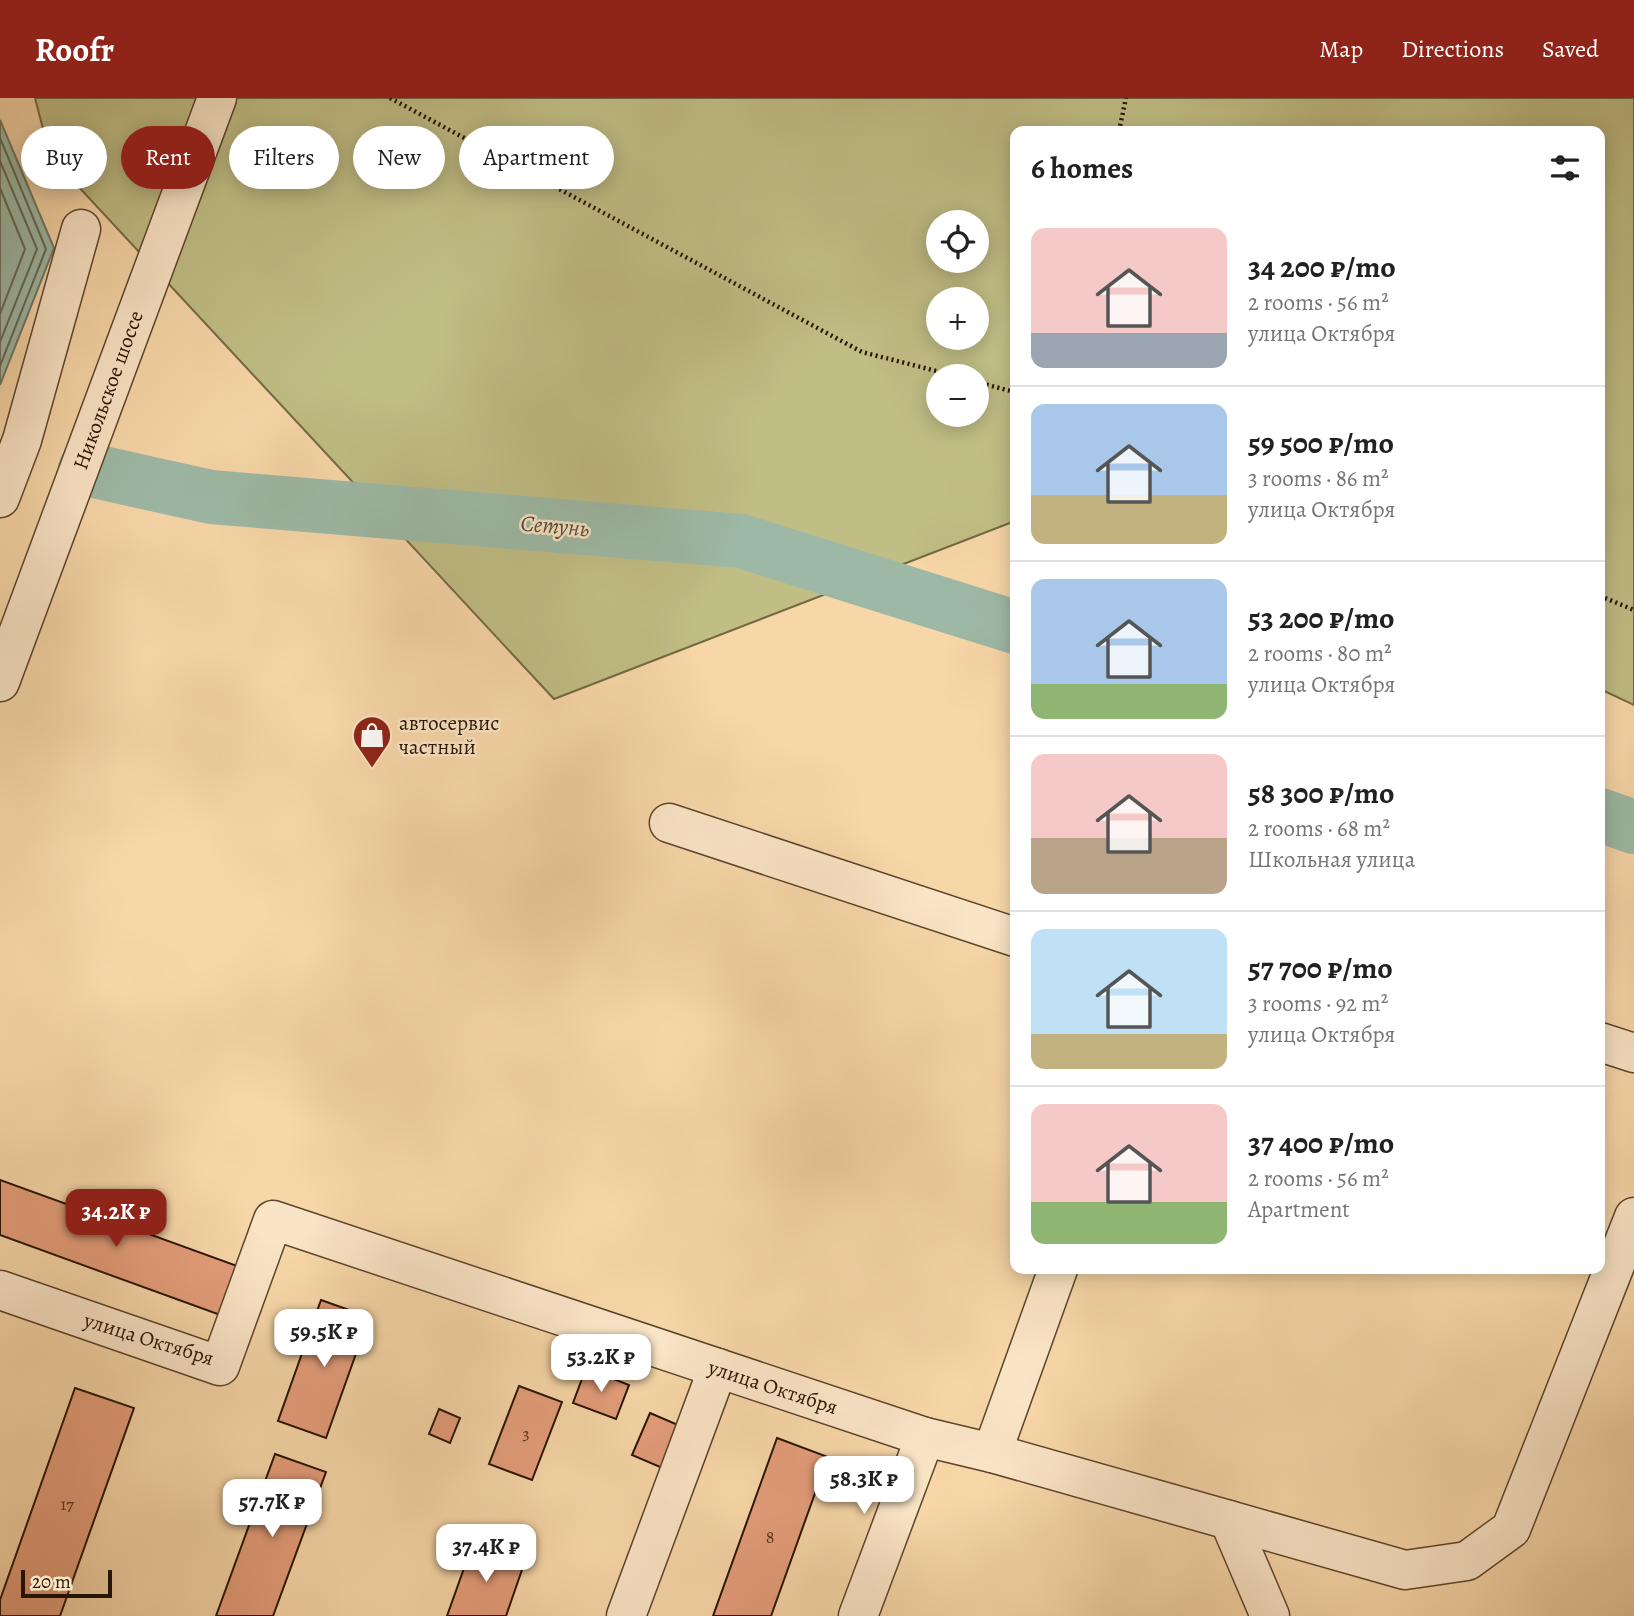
<!DOCTYPE html>
<meta charset="utf-8">
<style>
:root{--surface:#fff;--page:#f6f6f6;--text:#202124;--muted:#757577;--line:#e0e0e0;--accent:#8f2418}
body{margin:0;font-family:Alegreya,serif;background:var(--page);color:var(--text);height:100vh;display:flex;flex-direction:column;font-size:26px;white-space:nowrap}
*{box-sizing:border-box;margin:0}
p{font-size:23px;color:var(--muted)}
.icon{flex:none;width:38px;height:38px;fill:none;stroke:currentColor;stroke-width:2;stroke-linecap:round;stroke-linejoin:round}
.map{position:relative;flex:1;overflow:hidden}
.sheet{position:absolute;left:1010px;top:28px;width:595px;height:1148px;display:flex;flex-direction:column;background:var(--surface);border-radius:14px;box-shadow:0 4px 18px #0003}
.sheet>*{flex:none}
.top-card{position:absolute;left:21px;top:28px;width:665px;height:63px;display:flex;gap:14px}
.tools{position:absolute;left:926px;top:112px;display:grid;gap:14px}
.tools a{display:grid;place-items:center;width:63px;height:63px;border-radius:50%;background:var(--surface);box-shadow:0 4px 18px #0003;font-size:35px}
.scale{position:absolute;left:21px;bottom:18px;width:91px;box-sizing:border-box;padding-left:7px;border:4px solid #281503;border-top:0;font-size:19px;line-height:24px;white-space:nowrap;color:#281503;-webkit-text-stroke:5px #fae4c6;paint-order:stroke}
.price{position:absolute;translate:-50% -60px;padding:0 16px;border-radius:14px;background:#fff;color:#222;font-size:23px;line-height:46px;filter:drop-shadow(0 2px 4px #0008)}
.price::after{content:'';position:absolute;left:50%;top:42px;width:21px;height:16px;margin-left:-10px;background:inherit;clip-path:polygon(0 0,100% 0,50% 100%)}
.price.on{background:var(--accent);color:#fff}
ul{padding:0;list-style:none}
li{display:flex;align-items:center;gap:21px;height:175px;padding:0 21px}
li+li{border-top:2px solid var(--line)}
li span{display:grid;place-items:center;flex:none;width:196px;height:140px;border-radius:14px;color:#555}
li>.icon{margin-inline-start:auto}
span .icon{width:84px;height:84px;fill:#fffc;stroke-width:1}
li b{font-size:30px}
h2{display:flex;justify-content:space-between;align-items:center;height:84px;padding:0 21px;font-size:30px}
.pill{padding:0 24px;border-radius:32px;background:var(--surface);box-shadow:0 4px 18px #0003;font-size:24px;line-height:63px}
.pill.on{background:var(--accent);color:#fff}
header{display:flex;align-items:center;gap:42px;box-sizing:border-box;height:98px;padding:0 35px;background:var(--accent);color:#fff}
header strong{font-size:33px}
nav{display:flex;gap:38px;margin-inline-start:auto;font-size:24px}
.map>svg:first-child{display:block}
</style>
<header>
<strong>Roofr</strong>
<nav><a>Map</a><a>Directions</a><a>Saved</a></nav>
</header>
<div class="map">
<svg width="1634" height="1518" viewBox="0 0 1634 1518">
<rect width="100%" height="100%" fill="#f7d6a8"/>
<filter id="stains"><feTurbulence type="fractalNoise" baseFrequency=".00286" numOctaves="4"/><feColorMatrix values="0 0 0 0 .2 0 0 0 0 .09 0 0 0 0 .02 0 0 0 .5 -.17"/></filter>
<radialGradient id="worn" r=".72"><stop offset=".6" stop-color="#630" stop-opacity="0"/><stop offset="1" stop-color="#630" stop-opacity=".3"/></radialGradient>
<path fill="#c0bd85" stroke="#746944" stroke-width="2" fill-rule="evenodd" d="M35 0H1634V607L1600 591V33H1015V423L554 601 50 58ZM938 124H976V163H938ZM938 201H976V240H938ZM938 278H976V317H938Z"/>
<path fill="#9db9a6" stroke="#6e7765" stroke-width="2" d="M0 22 54 150 0 287Z"/>
<g fill="none" stroke-linecap="round" stroke-linejoin="round">
<g stroke="#626754" stroke-width="2">
<path d="M0 40 46 151 0 268"/>
<path d="M0 63 37 151 0 244"/>
<path d="M0 90 25 151 0 216"/>
</g>
<g stroke="#9db9a6" stroke-width="54">
<path d="M85 371 211 399 741 443 1015 529"/>
<path d="M1600 717 1634 729"/>
</g>
</g>
<g fill="#e49d7a" stroke="#281503" stroke-width="2">
<path d="M0 1082 240 1169 223 1218 0 1137Z"/>
<path d="M321 1202 369 1219 326 1340 278 1323Z"/>
<path d="M586 1270 629 1287 616 1321 573 1305Z"/>
<path d="M519 1288 562 1304 532 1382 489 1366Z"/>
<path d="M75 1290 134 1310 60 1518H0V1502Z"/>
<path d="M439 1311 460 1320 450 1345 429 1336Z"/>
<path d="M650 1315 685 1330 667 1372 632 1357Z"/>
<path d="M777 1340 828 1359 771 1518H713Z"/>
<path d="M275 1356 326 1374 273 1518H216Z"/>
<path d="M473 1445 525 1463 506 1518H447Z"/>
</g>
<g fill="none" stroke-linecap="round" stroke-linejoin="round">
<g stroke="#5c452c" stroke-width="41">
<g id="minor">
<path d="M0 400 22 342 81 131"/>
<path d="M0 584 217 0"/>
<path d="M669 725 1015 839"/>
<path d="M1600 944 1634 955"/>
<path d="M0 1192 220 1268 273 1122 925 1339 992 1355 1229 1422 1270 1518"/>
<path d="M992 1355 1058 1171"/>
<path d="M1229 1422 1405 1472 1467 1463 1511 1431 1634 1119"/>
<path d="M626 1518 718 1270"/>
<path d="M858 1518 925 1339"/>
</g>
</g>
<g stroke="#281503" stroke-width="4.5" stroke-dasharray="2 3.5" stroke-linecap="butt">
<path d="M390 0 862 254 956 278"/>
<path d="M1119 33 1126 0"/>
<path d="M976 284 1015 294"/>
<path d="M1600 498 1634 512"/>
</g>
<use href="#minor" stroke="#fae4c6" stroke-width="38"/>
</g>
<defs>
<g id="shop-pin" transform="scale(2.0125)"><path d="M0 17L-7.5 6A9.5 9.5 0 1 1 7.5 6Z" fill="#8f2418" stroke="#fae4c6"/><path d="M-5-2.5h2.3a2.7 3.5 0 0 1 5.4 0H5L5.5 6h-11ZM-1.5-2.5h3a1.5 2.3 0 0 0-3 0Z" fill="#fff"/></g>
</defs>
<g fill-rule="evenodd">
<use href="#shop-pin" x="372" y="637"/>
</g>
<g text-anchor="middle" dominant-baseline="central" stroke-width="5" stroke-linejoin="round" paint-order="stroke">
<g font-size="18" fill="#573721">
<text x="526" y="1335">3</text>
<text x="67" y="1406">17</text>
<text x="770" y="1439">8</text>
</g>
<g font-size="21" fill="#281503" stroke="#fae4c6">
<text transform="translate(108 292) rotate(-70)">Никольское шоссе</text>
<text transform="translate(149 1241) rotate(17)">улица Октября</text>
<text transform="translate(773 1289) rotate(18)">улица Октября</text>
</g>
<g font-size="21" fill="#281503" stroke="#fae4c6" text-anchor="start">
<text x="399" y="625">автосервис<tspan x="399" dy="24">частный</tspan></text>
</g>
<g font-size="23" font-style="italic" fill="#514e3c" stroke="#fae4c6">
<text transform="translate(555 428) rotate(5)">Сетунь</text>
</g>
</g>
<rect width="100%" height="100%" filter="url(#stains)"/>
<rect width="100%" height="100%" fill="url(#worn)"/>
</svg>
<div class="tools">
<a><svg class="icon" aria-label="locate" viewBox="0 0 24 24"><circle cx="12" cy="12" r="6"/><path d="M12 2v4M12 18v4M2 12h4M18 12h4"/></svg></a>
<a>+</a>
<a>−</a>
</div>
<div class="scale">20 m</div>
<b class="price on" style="left:116px;top:1151px">34.2K ₽</b>
<b class="price" style="left:324px;top:1271px">59.5K ₽</b>
<b class="price" style="left:601px;top:1296px">53.2K ₽</b>
<b class="price" style="left:864px;top:1418px">58.3K ₽</b>
<b class="price" style="left:272px;top:1441px">57.7K ₽</b>
<b class="price" style="left:486px;top:1486px">37.4K ₽</b>
<div class="top-card">
<a class="pill">Buy</a>
<a class="pill on">Rent</a>
<a class="pill">Filters</a>
<a class="pill">New</a>
<a class="pill">Apartment</a>
</div>
<section class="sheet">
<h2>6 homes<svg class="icon" aria-label="filters" viewBox="0 0 24 24"><path d="M4 7h16M4 17h16"/><circle cx="9" cy="7" r="2"/><circle cx="15" cy="17" r="2"/></svg></h2>
<ul>
<li><span style="background:linear-gradient(#f6c9c9 75%,#9aa5b1 0)"><svg class="icon" aria-label="home" viewBox="0 0 24 24"><path d="M3 11l9-7 9 7M6 9v11h12V9"/></svg></span><div><b>34 200 ₽/mo</b><p>2 rooms · 56 m²</p><p>улица Октября</p></div></li>
<li><span style="background:linear-gradient(#a9c7e8 65%,#c2b280 0)"><svg class="icon" aria-label="home" viewBox="0 0 24 24"><path d="M3 11l9-7 9 7M6 9v11h12V9"/></svg></span><div><b>59 500 ₽/mo</b><p>3 rooms · 86 m²</p><p>улица Октября</p></div></li>
<li><span style="background:linear-gradient(#a9c7e8 75%,#8fb573 0)"><svg class="icon" aria-label="home" viewBox="0 0 24 24"><path d="M3 11l9-7 9 7M6 9v11h12V9"/></svg></span><div><b>53 200 ₽/mo</b><p>2 rooms · 80 m²</p><p>улица Октября</p></div></li>
<li><span style="background:linear-gradient(#f6c9c9 60%,#b9a48a 0)"><svg class="icon" aria-label="home" viewBox="0 0 24 24"><path d="M3 11l9-7 9 7M6 9v11h12V9"/></svg></span><div><b>58 300 ₽/mo</b><p>2 rooms · 68 m²</p><p>Школьная улица</p></div></li>
<li><span style="background:linear-gradient(#bfe0f5 75%,#c2b280 0)"><svg class="icon" aria-label="home" viewBox="0 0 24 24"><path d="M3 11l9-7 9 7M6 9v11h12V9"/></svg></span><div><b>57 700 ₽/mo</b><p>3 rooms · 92 m²</p><p>улица Октября</p></div></li>
<li><span style="background:linear-gradient(#f6c9c9 70%,#8fb573 0)"><svg class="icon" aria-label="home" viewBox="0 0 24 24"><path d="M3 11l9-7 9 7M6 9v11h12V9"/></svg></span><div><b>37 400 ₽/mo</b><p>2 rooms · 56 m²</p><p>Apartment</p></div></li>
</ul>
</section>
</div>
